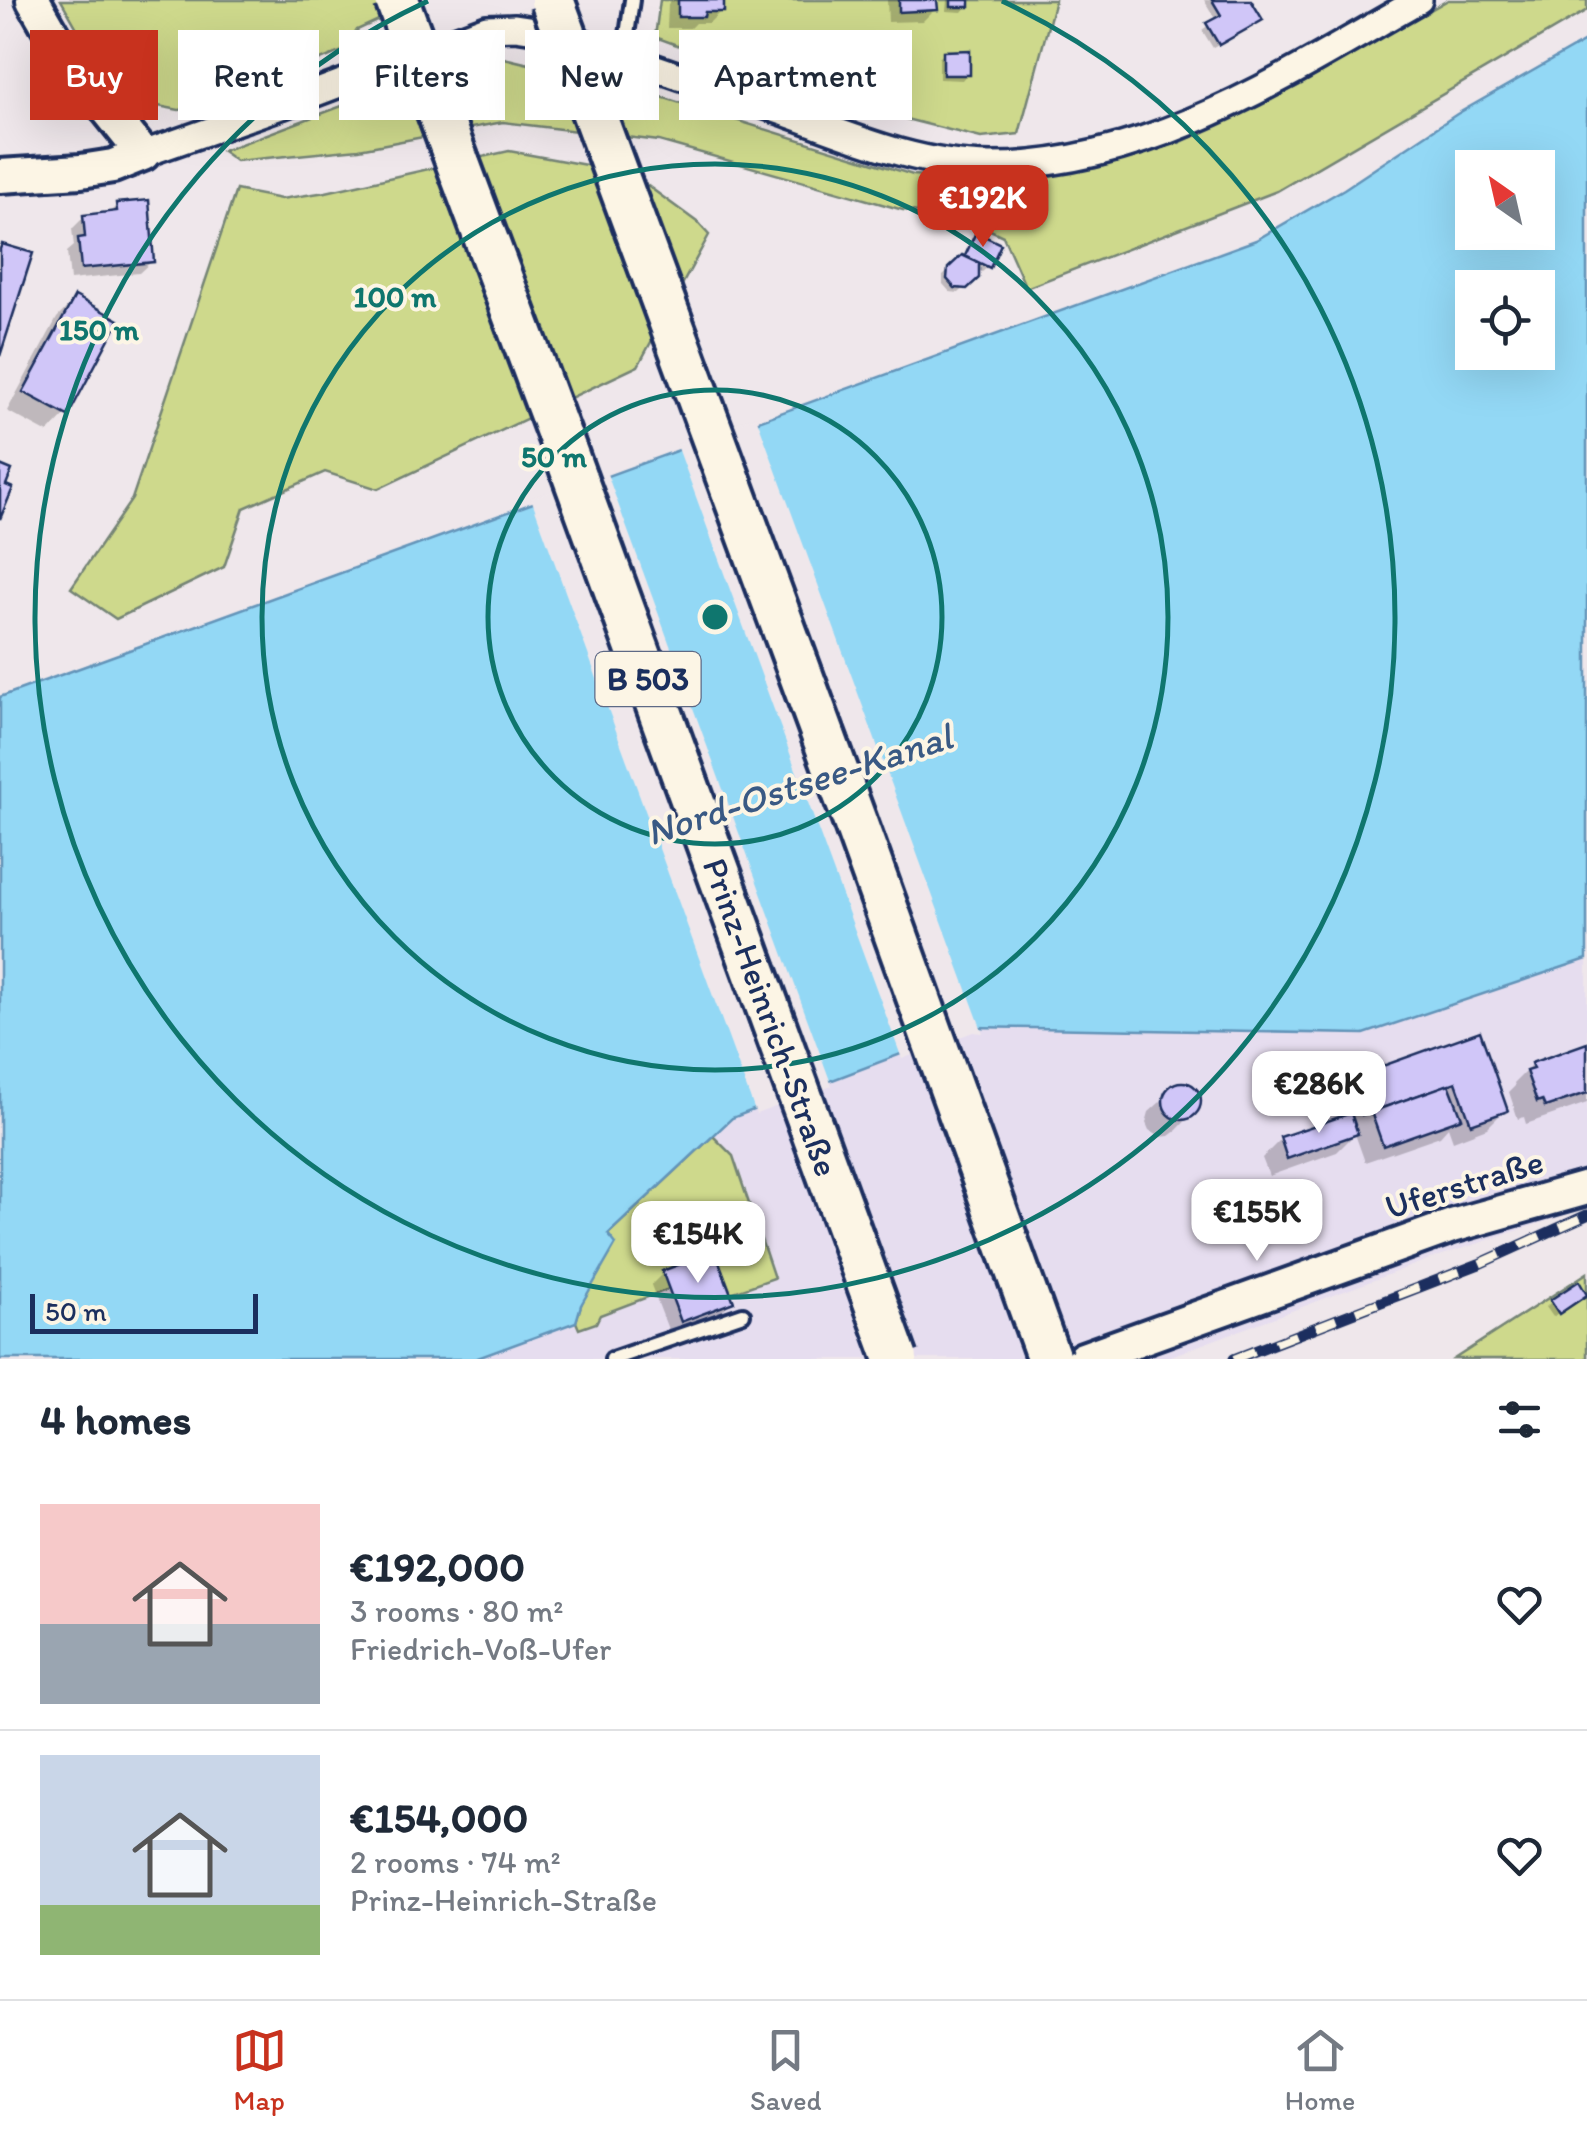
<!DOCTYPE html>
<meta charset="utf-8">
<style>
:root{--surface:#fff;--page:#f2f2f3;--text:#1f2937;--muted:#747a83;--line:#e0e1e3;--accent:#c8321e}
body{margin:0;font-family:Itim,sans-serif;background:var(--page);color:var(--text);height:100vh;display:flex;flex-direction:column;font-size:38px;white-space:nowrap}
*{box-sizing:border-box;margin:0}
p{font-size:32px;color:var(--muted)}
.icon{flex:none;width:55px;height:55px;fill:none;stroke:currentColor;stroke-width:2;stroke-linecap:round;stroke-linejoin:round}
.map{position:relative;height:1359px;overflow:hidden}
.details{display:flex;flex-direction:column;background:var(--surface);flex:1}
.details>*{flex:none}
.banner{position:absolute;left:30px;top:30px;width:1000px;height:90px;display:flex;gap:20px}
.needle{width:65px;rotate:326deg}
.tools{position:absolute;left:1455px;top:150px;display:grid;gap:20px}
.tools a{display:grid;place-items:center;width:100px;height:100px;border-radius:0px;background:var(--surface);box-shadow:0 10px 40px #0002;font-size:50px}
.scale{position:absolute;left:30px;bottom:25px;width:228px;box-sizing:border-box;padding-left:10px;border:5px solid #1b2f5e;border-top:0;font-size:28px;line-height:35px;white-space:nowrap;color:#1b2f5e;-webkit-text-stroke:8px #fcf5e5;paint-order:stroke}
.price{position:absolute;translate:-50% -85px;padding:0 22px;border-radius:20px;background:#fff;color:#222;font-size:32px;line-height:65px;filter:drop-shadow(0 2px 5px #0008)}
.price::after{content:'';position:absolute;left:50%;top:60px;width:30px;height:22px;margin-left:-15px;background:inherit;clip-path:polygon(0 0,100% 0,50% 100%)}
.price.on{background:var(--accent);color:#fff}
ul{padding:0;list-style:none}
li{display:flex;align-items:center;gap:30px;height:250px;padding:0 40px}
li+li{border-top:2px solid var(--line)}
li span{display:grid;place-items:center;flex:none;width:280px;height:200px;border-radius:0px;color:#555}
li>.icon{margin-inline-start:auto}
span .icon{width:120px;height:120px;fill:#fffc;stroke-width:1}
li b{font-size:42px}
h2{display:flex;justify-content:space-between;align-items:center;height:120px;padding:0 40px;font-size:42px}
.tag{padding:0 35px;border-radius:0px;background:var(--surface);box-shadow:0 10px 40px #0002;font-size:35px;line-height:90px}
.tag.on{background:var(--accent);color:#fff}
.menu{display:flex;justify-content:space-around;align-items:center;height:140px;border-top:2px solid var(--line);background:var(--surface);font-size:28px;color:var(--muted)}
.menu a{display:grid;justify-items:center;gap:5px}
.menu .on{color:var(--accent)}
.map>svg:first-child{display:block}
</style>
<div class="map">
<svg width="1587" height="1359" viewBox="0 0 1587 1359">
<rect width="100%" height="100%" fill="#efe7eb"/>
<filter id="ink" filterUnits="userSpaceOnUse"><feTurbulence type="fractalNoise" baseFrequency=".01" numOctaves="2"/><feDisplacementMap in="SourceGraphic" scale="20" xChannelSelector="R" yChannelSelector="G"/><feConvolveMatrix kernelMatrix="1 2 1 2 8 2 1 2 1" color-interpolation-filters="sRGB"/></filter>
<g filter="url(#ink)">
<path fill="#e6ddef" d="M1587 959V1208L1430 1259 1163 1359H475L576 1322 607 1235 732 1118 972 1027 1364 1034Z"/>
<g fill="#ced98c" stroke="#748475" stroke-width="2.5">
<path d="M61 0H422L357 30 345 50 208 106 179 110 153 105 131 91 108 70 86 44Z"/>
<path d="M660 0H1055L1019 134 981 138 819 97 655 37Z"/>
<path d="M1448 0H1587V10L1277 191 1026 288 1003 236 965 218 903 210 659 141 503 122 359 149 236 161 222 151 483 53 642 91 913 175 996 182 1096 168 1179 143 1296 87Z"/>
<path d="M509 151 630 173 697 222 709 235 638 366 378 489 325 472 244 508 224 567 116 619 71 588 132 499 236 190 281 199 326 192Z"/>
<path d="M713 1136 733 1156 774 1278 731 1293 715 1251 663 1271 669 1289 600 1315 596 1323 579 1329 576 1322 581 1305 607 1235Z"/>
<path d="M1587 1273V1359H1454Z"/>
</g>
<path fill="#93d8f5" stroke="#6394b9" stroke-width="2.5" fill-rule="evenodd" d="M1587 40V959L1364 1034 972 1027 732 1118 608 1234 616 1244 581 1305 576 1322 475 1359H0V697L1256 240 1344 189 1457 114ZM1472 168H1538V232H1472ZM1472 288H1538V352H1472Z"/>
<g fill="#efe7eb">
<path d="M756 416 983 1033 973 1032 902 1059 677 445Z"/>
<path d="M606 471 832 1086 756 1114 531 498Z"/>
</g>
<g fill="#0003">
<path d="M672 0H722L721 11 709 23H695L690 28H667L668 4Z"/>
<path d="M887 0H935V9L923 21 888 22Z"/>
<path d="M947 0H967V6L962 12 946 11Z"/>
<path d="M1204 0H1248L1254 25 1213 48 1202 30 1216 20Z"/>
<path d="M944 53 967 74 962 80 939 79V58Z"/>
<path d="M117 205 152 261 139 273 70 280 67 252 74 246 72 229 84 217 107 215Z"/>
<path d="M977 235 988 267 982 272 976 269V277L959 293 950 292 943 284V276L963 258Z"/>
<path d="M75 299 66 414 48 433 7 411 57 318Z"/>
<path d="M1478 1034 1505 1110 1487 1128 1453 1141 1448 1127 1440 1136 1365 1162 1355 1134 1337 1152 1269 1176 1262 1158 1281 1139 1340 1119 1332 1099 1350 1080Z"/>
<path d="M1587 1041V1103L1526 1124 1524 1117 1518 1119 1509 1092 1515 1086 1514 1083 1532 1065 1580 1048Z"/>
<path d="M1179 1085 1191 1087 1198 1097 1199 1104 1196 1110 1177 1130 1169 1136 1160 1137 1149 1130 1146 1123 1149 1112Z"/>
<path d="M663 1273 731 1302 719 1314 669 1332 651 1285Z"/>
<path d="M1580 1299 1553 1317 1546 1307 1551 1302Z"/>
</g>
<g fill="#d0c6f8" stroke="#1b2f5e" stroke-width="2.5">
<path d="M678 0H724V12H705L704 17H678Z"/>
<path d="M899 0H937L938 10 899 12Z"/>
<rect x="951" y="0" width="19" height="7"/>
<path d="M1212 0H1251L1263 20 1219 45 1206 23 1221 15Z"/>
<path d="M970 50V75H943V51Z"/>
<path d="M149 200 154 262 81 269 78 238 85 237 83 215 117 211 116 203Z"/>
<path d="M976 232 1001 244 990 268 965 256Z"/>
<path d="M2 244 33 253 0 356V249Z"/>
<path d="M962 255 979 263V278L967 289 955 288 947 279 948 268Z"/>
<path d="M75 296 119 320 68 416 23 392Z"/>
<path d="M0 465 12 470 6 485 13 488 0 519Z"/>
<path d="M1480 1031 1508 1111 1471 1124 1456 1082 1362 1115 1349 1078Z"/>
<path d="M1587 1043V1093L1545 1107 1542 1100 1537 1102 1526 1071 1533 1069 1531 1063Z"/>
<circle cx="1182" cy="1101" r="19"/>
<path d="M1449 1084 1462 1118 1383 1146 1371 1112Z"/>
<path d="M1351 1113 1358 1134 1287 1159 1280 1137Z"/>
<path d="M715 1251 734 1302 681 1322 662 1271Z"/>
<path d="M1579 1281 1587 1295 1559 1314 1550 1300Z"/>
</g>
<g fill="none" stroke-linecap="round" stroke-linejoin="round">
<g stroke="#1b2f5e" stroke-width="20">
<g id="service">
<path d="M624 56 632 0"/>
<path d="M612 1359 743 1314"/>
</g>
</g>
<g stroke="#1b2f5e" stroke-width="32">
<path id="minor" d="M143 154 281 106 487 28 515 27 555 33C632 59 709 86 786 113 852 137 920 166 991 166 1149 166 1287 75 1419 0"/>
</g>
<g stroke="#1b2f5e" stroke-width="40">
<g id="tertiary">
<path d="M0 176 81 171 113 166 143 154 67 59 33 0"/>
<path d="M1083 1359 1452 1226 1587 1188"/>
</g>
</g>
<use href="#service" stroke="#fcf5e5" stroke-width="12"/>
<use href="#minor" stroke="#fcf5e5" stroke-width="25"/>
<use href="#tertiary" stroke="#fcf5e5" stroke-width="32"/>
<g stroke="#1b2f5e" stroke-width="11">
<path id="rail" d="M1234 1359 1479 1264 1587 1215"/>
</g>
<use href="#rail" stroke="#fcf5e5" stroke-width="8" stroke-dasharray="22" stroke-linecap="butt"/>
<g stroke="#1b2f5e" stroke-width="50" stroke-linecap="butt">
<g id="trunk-bridge">
<path d="M397 0 567 456 896 1359"/>
<path d="M552 0 854 819 1049 1359"/>
</g>
</g>
<use href="#trunk-bridge" stroke="#fcf5e5" stroke-width="42"/>
</g>
</g>
<g fill="none" stroke="#0f766e" stroke-width="5">
<circle cx="715" cy="617" r="227"/>
<circle cx="715" cy="617" r="453"/>
<path d="M1002 1A680 680 0 1 1 428 1"/>
</g>
<g text-anchor="middle" dominant-baseline="central" stroke-width="8" stroke-linejoin="round" paint-order="stroke">
<rect fill="#fcf5e5" stroke="#5e6a86" stroke-width="2.5" x="595.5" y="652" width="105" height="54" rx="8"/>
<g font-size="32" font-weight="bold" fill="#1b2f5e">
<text x="648" y="679">B 503</text>
</g>
<g font-size="35" fill="#1b2f5e" stroke="#fcf5e5">
<text transform="translate(771 1017) rotate(70)">Prinz-Heinrich-Straße</text>
<text transform="translate(1464 1184) rotate(-17)">Uferstraße</text>
</g>
<g font-size="38" font-style="italic" fill="#395984" stroke="#fcf5e5">
<text transform="translate(799 784) rotate(-18)">Nord-Ostsee-Kanal</text>
</g>
</g>
<circle cx="715" cy="617" r="15" fill="#0f766e" stroke="#fcf5e5" stroke-width="5"/>
<g font-size="30" text-anchor="middle" font-weight="bold" fill="#0f766e" stroke="#fcf5e5" stroke-width="8" stroke-linejoin="round" paint-order="stroke">
<text x="395" y="307">100 m</text>
<text x="99" y="340">150 m</text>
<text x="554" y="467">50 m</text>
</g>
</svg>
<div class="tools">
<a><svg class="needle" viewBox="-14 -14 28 28"><path d="M0-13l5 13h-10z" fill="#e53935"/><path d="M0 13l5-13h-10z" fill="#747a83"/></svg></a>
<a><svg class="icon" aria-label="locate" viewBox="0 0 24 24"><circle cx="12" cy="12" r="6"/><path d="M12 2v4M12 18v4M2 12h4M18 12h4"/></svg></a>
</div>
<div class="scale">50 m</div>
<b class="price on" style="left:983px;top:250px">€192K</b>
<b class="price" style="left:1319px;top:1136px">€286K</b>
<b class="price" style="left:1257px;top:1264px">€155K</b>
<b class="price" style="left:698px;top:1286px">€154K</b>
<div class="banner">
<a class="tag on">Buy</a>
<a class="tag">Rent</a>
<a class="tag">Filters</a>
<a class="tag">New</a>
<a class="tag">Apartment</a>
</div>
</div>
<section class="details">
<h2>4 homes<svg class="icon" aria-label="filters" viewBox="0 0 24 24"><path d="M4 7h16M4 17h16"/><circle cx="9" cy="7" r="2"/><circle cx="15" cy="17" r="2"/></svg></h2>
<ul>
<li><span style="background:linear-gradient(#f6c9c9 60%,#9aa5b1 0)"><svg class="icon" aria-label="home" viewBox="0 0 24 24"><path d="M3 11l9-7 9 7M6 9v11h12V9"/></svg></span><div><b>€192,000</b><p>3 rooms · 80 m²</p><p>Friedrich-Voß-Ufer</p></div><svg class="icon" aria-label="heart" viewBox="0 0 24 24"><path d="M12 20l-8-8c-3-5 5-10 8-4 3-6 11-1 8 4z"/></svg></li>
<li><span style="background:linear-gradient(#c9d6e8 75%,#8fb573 0)"><svg class="icon" aria-label="home" viewBox="0 0 24 24"><path d="M3 11l9-7 9 7M6 9v11h12V9"/></svg></span><div><b>€154,000</b><p>2 rooms · 74 m²</p><p>Prinz-Heinrich-Straße</p></div><svg class="icon" aria-label="heart" viewBox="0 0 24 24"><path d="M12 20l-8-8c-3-5 5-10 8-4 3-6 11-1 8 4z"/></svg></li>
</ul>
</section>
<nav class="menu">
<a class="on"><svg class="icon" aria-label="map" viewBox="0 0 24 24"><path d="M3 6l6-2 6 2 6-2v14l-6 2-6-2-6 2zM9 4v14M15 6v14"/></svg>Map</a>
<a><svg class="icon" aria-label="saved" viewBox="0 0 24 24"><path d="M7 4h10v16l-5-4-5 4z"/></svg>Saved</a>
<a><svg class="icon" aria-label="home" viewBox="0 0 24 24"><path d="M3 11l9-7 9 7M6 9v11h12V9"/></svg>Home</a>
</nav>
